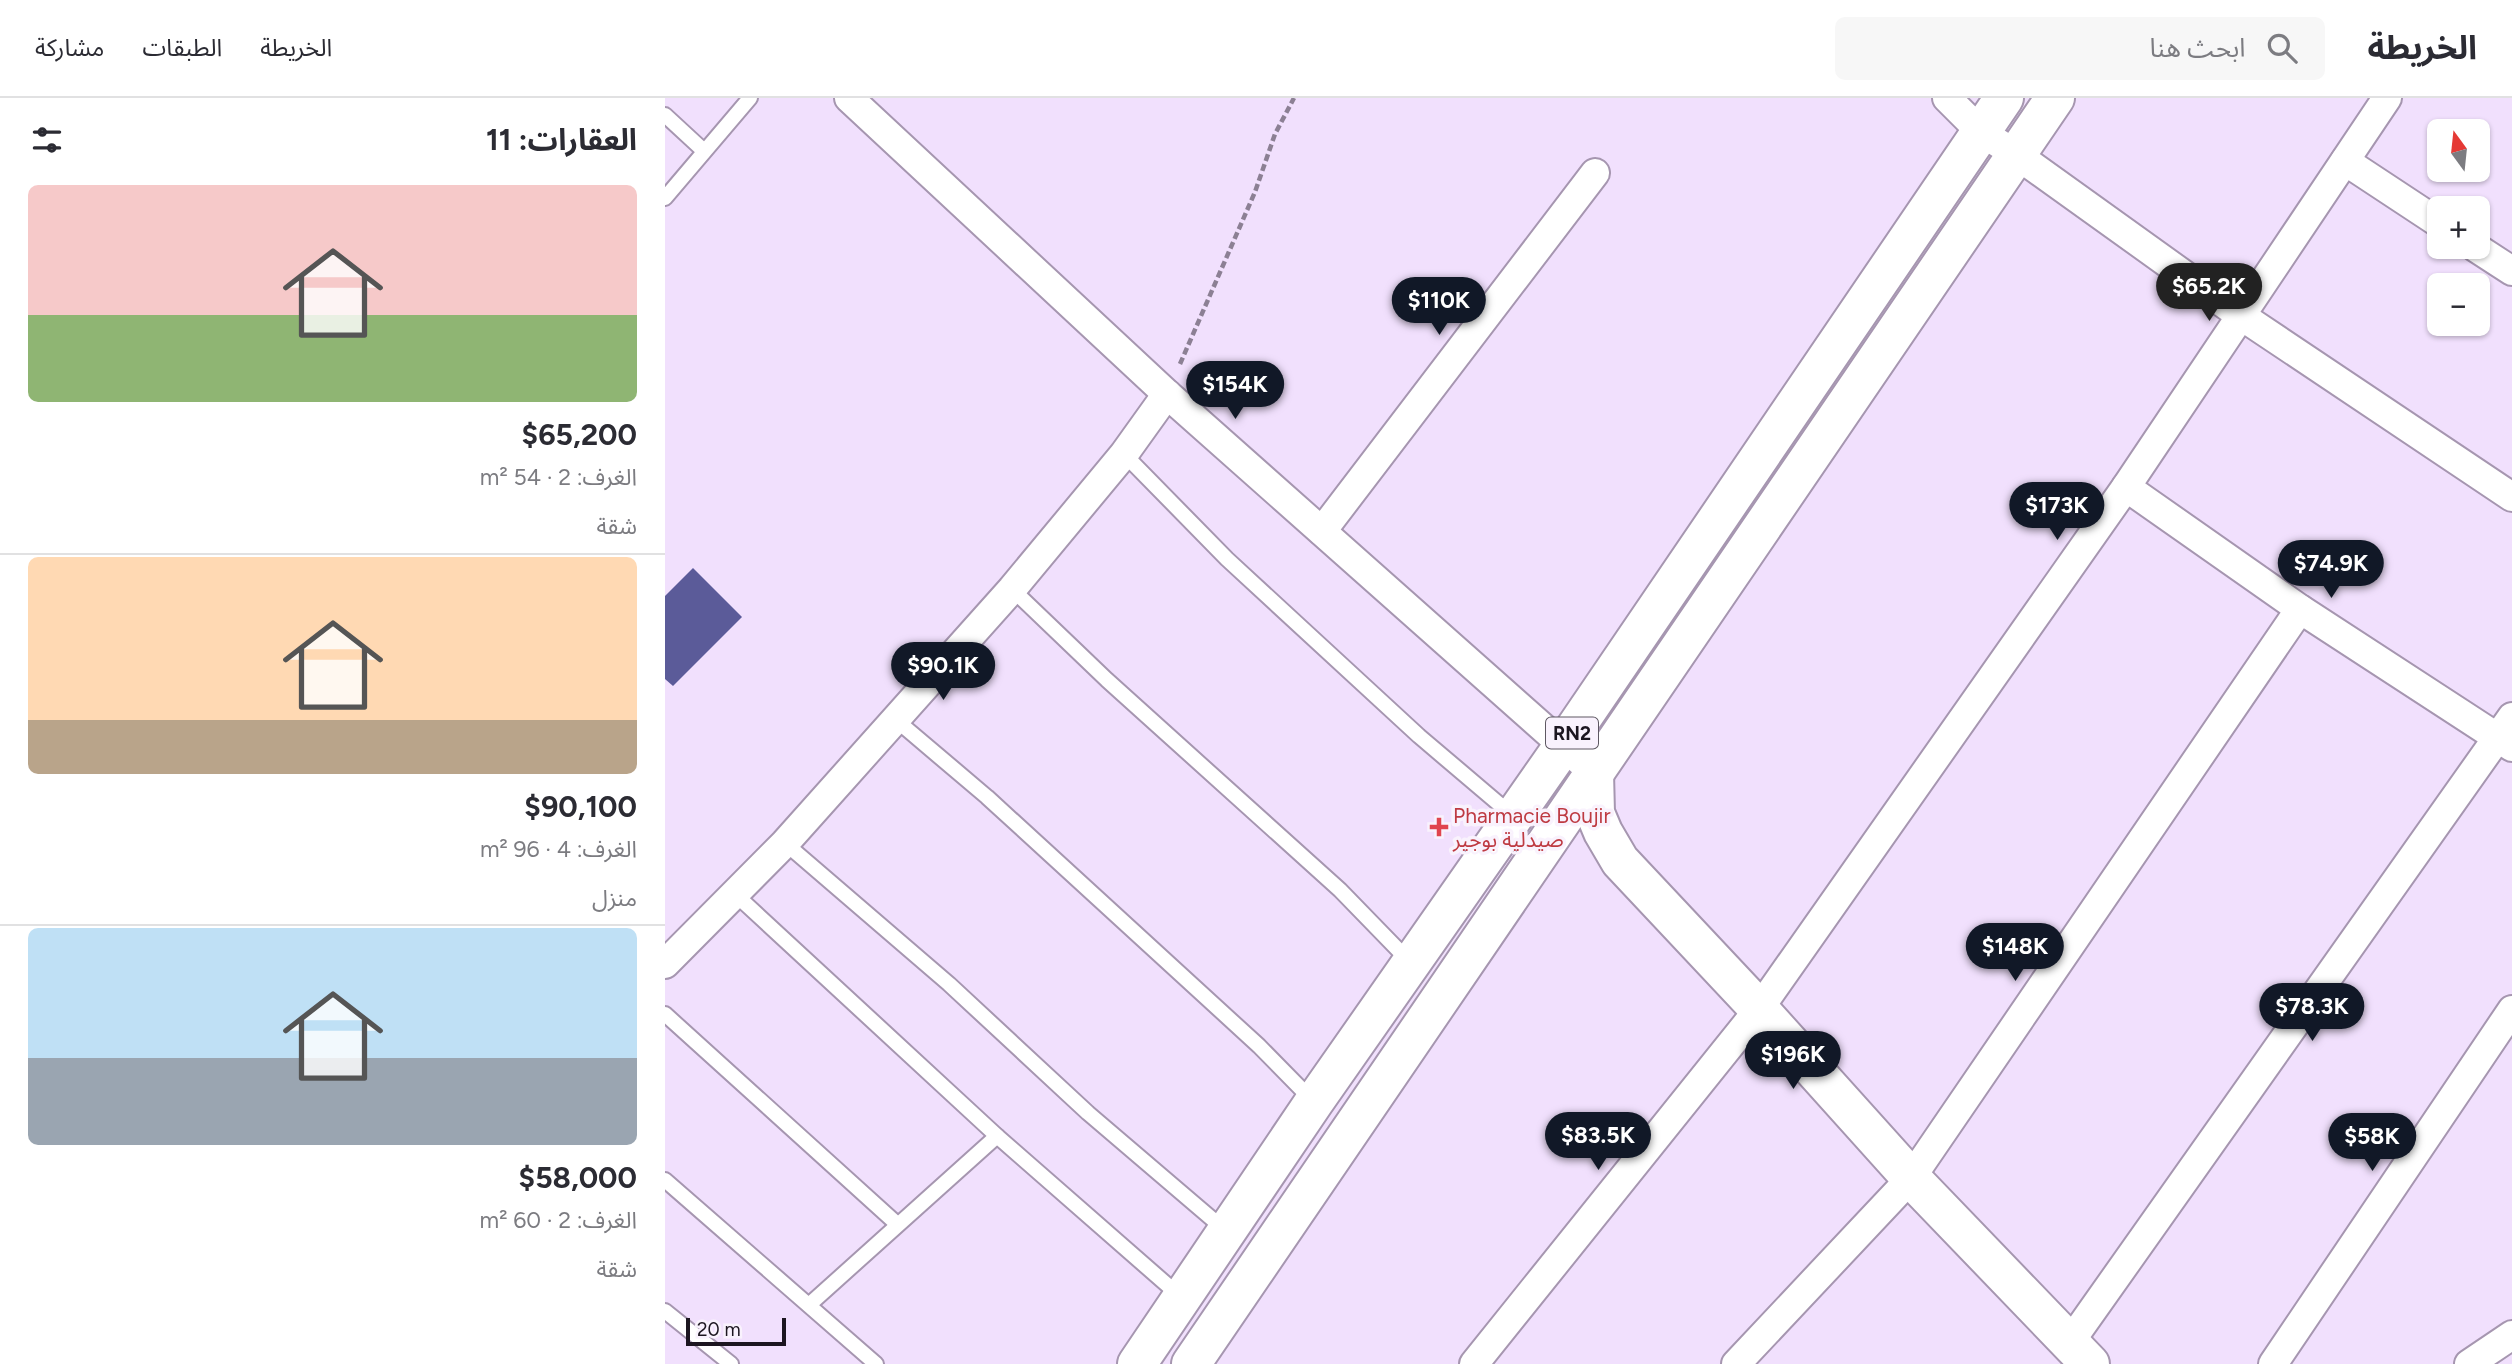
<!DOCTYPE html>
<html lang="ar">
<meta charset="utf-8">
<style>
:root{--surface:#fff;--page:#f7f7f7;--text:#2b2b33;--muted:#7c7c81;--line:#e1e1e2;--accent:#111827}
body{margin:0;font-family:Figtree,"Noto Sans Arabic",sans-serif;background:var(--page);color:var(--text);direction:rtl;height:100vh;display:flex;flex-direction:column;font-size:26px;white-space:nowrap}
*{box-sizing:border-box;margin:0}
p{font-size:23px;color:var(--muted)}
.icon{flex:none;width:38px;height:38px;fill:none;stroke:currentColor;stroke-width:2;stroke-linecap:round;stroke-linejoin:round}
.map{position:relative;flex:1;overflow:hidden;direction:ltr}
.drawer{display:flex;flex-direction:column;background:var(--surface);width:665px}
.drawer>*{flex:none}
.needle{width:46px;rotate:345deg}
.fabs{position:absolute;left:1762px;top:21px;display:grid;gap:14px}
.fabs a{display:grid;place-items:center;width:63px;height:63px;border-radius:10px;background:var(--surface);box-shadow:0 2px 5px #0004;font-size:35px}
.scale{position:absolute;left:21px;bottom:18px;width:100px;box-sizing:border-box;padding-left:7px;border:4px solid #1c1620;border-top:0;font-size:19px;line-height:24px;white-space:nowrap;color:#1c1620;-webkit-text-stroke:5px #f9f2fd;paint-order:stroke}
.price{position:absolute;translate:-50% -60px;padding:0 16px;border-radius:24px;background:var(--accent);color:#fff;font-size:23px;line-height:46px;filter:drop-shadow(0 2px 4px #0008)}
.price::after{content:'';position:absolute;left:50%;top:42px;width:21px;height:16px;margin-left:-10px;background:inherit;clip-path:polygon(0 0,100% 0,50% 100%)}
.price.on{background:#222;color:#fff}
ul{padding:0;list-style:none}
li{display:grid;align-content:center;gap:14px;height:371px;padding:0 28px}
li+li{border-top:2px solid var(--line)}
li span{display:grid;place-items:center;height:217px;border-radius:10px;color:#555}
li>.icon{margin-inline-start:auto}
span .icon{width:126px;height:126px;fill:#fffc;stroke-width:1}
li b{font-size:30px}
h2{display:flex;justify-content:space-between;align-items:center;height:84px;padding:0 28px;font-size:30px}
header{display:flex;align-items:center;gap:42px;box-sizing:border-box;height:98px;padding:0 35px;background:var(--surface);border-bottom:2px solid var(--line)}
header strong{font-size:33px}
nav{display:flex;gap:38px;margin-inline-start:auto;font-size:24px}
.search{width:490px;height:63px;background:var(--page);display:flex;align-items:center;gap:18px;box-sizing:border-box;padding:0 24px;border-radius:10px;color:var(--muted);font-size:26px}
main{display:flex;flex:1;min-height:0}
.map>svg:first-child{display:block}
</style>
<header>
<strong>الخريطة</strong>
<div class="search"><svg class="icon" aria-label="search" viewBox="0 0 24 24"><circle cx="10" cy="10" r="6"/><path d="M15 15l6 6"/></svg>ابحث هنا</div>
<nav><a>الخريطة</a><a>الطبقات</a><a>مشاركة</a></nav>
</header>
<main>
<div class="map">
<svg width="1847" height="1266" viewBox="0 0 1847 1266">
<rect width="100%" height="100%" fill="#f1e0fd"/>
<path fill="#5b5b99" d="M28 470 77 519 8 588 0 581V498Z"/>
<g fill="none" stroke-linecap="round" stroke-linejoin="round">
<g stroke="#a696b0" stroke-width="18">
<g id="lane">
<path d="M0 17 39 53"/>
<path d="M0 100 85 0"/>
<path d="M459 356 562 461 754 638 847 717"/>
<path d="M347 491 442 582 675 792 745 864"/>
<path d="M230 621 322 699 594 948 648 1003"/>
<path d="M120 745 284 886 423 1015 560 1132"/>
<path d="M70 796 332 1038 516 1199"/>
<path d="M0 916 232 1126"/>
<path d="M0 1082 211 1266"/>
<path d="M145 1206 332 1038"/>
<path d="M0 1213 66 1266"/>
</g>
</g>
<g stroke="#a696b0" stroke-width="32">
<g id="street">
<path d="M184 0 502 296 929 675"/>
<path d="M1282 0 1316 34 1352 57 1575 217 1847 399"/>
<path d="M1680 63 1774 125"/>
<path d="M1810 149 1847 173"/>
<path d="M1461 389 1635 511 1847 649"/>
<path d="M657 433 930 75"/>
<path d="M0 866 120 745 347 491 459 356 502 296"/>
<path d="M1405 1244 1847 619"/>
<path d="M809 1266 1094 911 1461 389 1722 0"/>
<path d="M1071 1266 1246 1080 1635 511"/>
<path d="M1608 1266 1847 912"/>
<path d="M1804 1266 1847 1237"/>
</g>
</g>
<g stroke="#a696b0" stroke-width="42">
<path id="secondary" d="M929 675 930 715 938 734 955 763 1094 911 1246 1080 1425 1266"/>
</g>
<g stroke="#a696b0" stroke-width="42">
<g id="highway">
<path d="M472 1266 649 1004 898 648 1339 0"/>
<path d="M526 1266 1390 0"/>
</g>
</g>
<path stroke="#8c8094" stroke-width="4.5" stroke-dasharray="7 3.5" stroke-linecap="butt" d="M515 266 590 94 610 36 629 0"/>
<use href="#lane" stroke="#fff" stroke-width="14"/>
<use href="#street" stroke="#fff" stroke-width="28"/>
<use href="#secondary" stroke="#fff" stroke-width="38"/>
<use href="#highway" stroke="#fff" stroke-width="38"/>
</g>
<path fill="#e0444e" stroke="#f9f2fd" stroke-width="2.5" d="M770.5 718.5h7v7h7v7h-7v7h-7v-7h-7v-7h7z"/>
<g text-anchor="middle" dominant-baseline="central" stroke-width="7" stroke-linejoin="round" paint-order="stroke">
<rect fill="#f9f2fd" stroke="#5e5862" stroke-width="2" x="881" y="619.5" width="52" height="31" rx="5"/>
<g font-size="19" font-weight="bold" fill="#1c1620">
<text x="907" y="635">RN2</text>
</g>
<g font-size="21" fill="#be3a42" stroke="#f9f2fd" text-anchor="start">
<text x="788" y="717">Pharmacie Boujir<tspan x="788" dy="24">صيدلية بوجير</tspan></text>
</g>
</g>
</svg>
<div class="fabs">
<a><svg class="needle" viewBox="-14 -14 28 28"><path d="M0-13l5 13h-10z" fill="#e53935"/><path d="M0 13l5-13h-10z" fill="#7c7c81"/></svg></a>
<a>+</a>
<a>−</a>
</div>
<div class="scale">20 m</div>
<b class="price on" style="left:1544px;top:225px">$65.2K</b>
<b class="price" style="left:774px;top:239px">$110K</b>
<b class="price" style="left:570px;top:323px">$154K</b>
<b class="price" style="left:1392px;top:444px">$173K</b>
<b class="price" style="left:1666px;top:502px">$74.9K</b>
<b class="price" style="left:278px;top:604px">$90.1K</b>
<b class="price" style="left:1350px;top:885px">$148K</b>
<b class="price" style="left:1647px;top:945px">$78.3K</b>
<b class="price" style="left:1128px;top:993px">$196K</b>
<b class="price" style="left:933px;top:1074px">$83.5K</b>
<b class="price" style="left:1707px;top:1075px">$58K</b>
</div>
<section class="drawer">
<h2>العقارات: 11<svg class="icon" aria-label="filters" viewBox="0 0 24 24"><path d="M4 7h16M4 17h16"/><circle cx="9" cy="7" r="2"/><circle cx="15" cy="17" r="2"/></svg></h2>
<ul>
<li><span style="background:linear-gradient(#f6c9c9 60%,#8fb573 0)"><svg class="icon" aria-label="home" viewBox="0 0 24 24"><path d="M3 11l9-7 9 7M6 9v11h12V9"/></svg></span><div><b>$65,200</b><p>الغرف: 2 · 54 m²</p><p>شقة</p></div></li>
<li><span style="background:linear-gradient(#ffd9b3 75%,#b9a48a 0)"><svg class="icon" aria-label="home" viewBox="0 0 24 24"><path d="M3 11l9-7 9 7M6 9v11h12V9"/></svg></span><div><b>$90,100</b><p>الغرف: 4 · 96 m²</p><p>منزل</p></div></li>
<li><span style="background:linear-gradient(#bfe0f5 60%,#9aa5b1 0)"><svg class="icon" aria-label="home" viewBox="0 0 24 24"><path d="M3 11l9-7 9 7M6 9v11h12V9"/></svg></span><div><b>$58,000</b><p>الغرف: 2 · 60 m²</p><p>شقة</p></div></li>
</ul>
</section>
</main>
